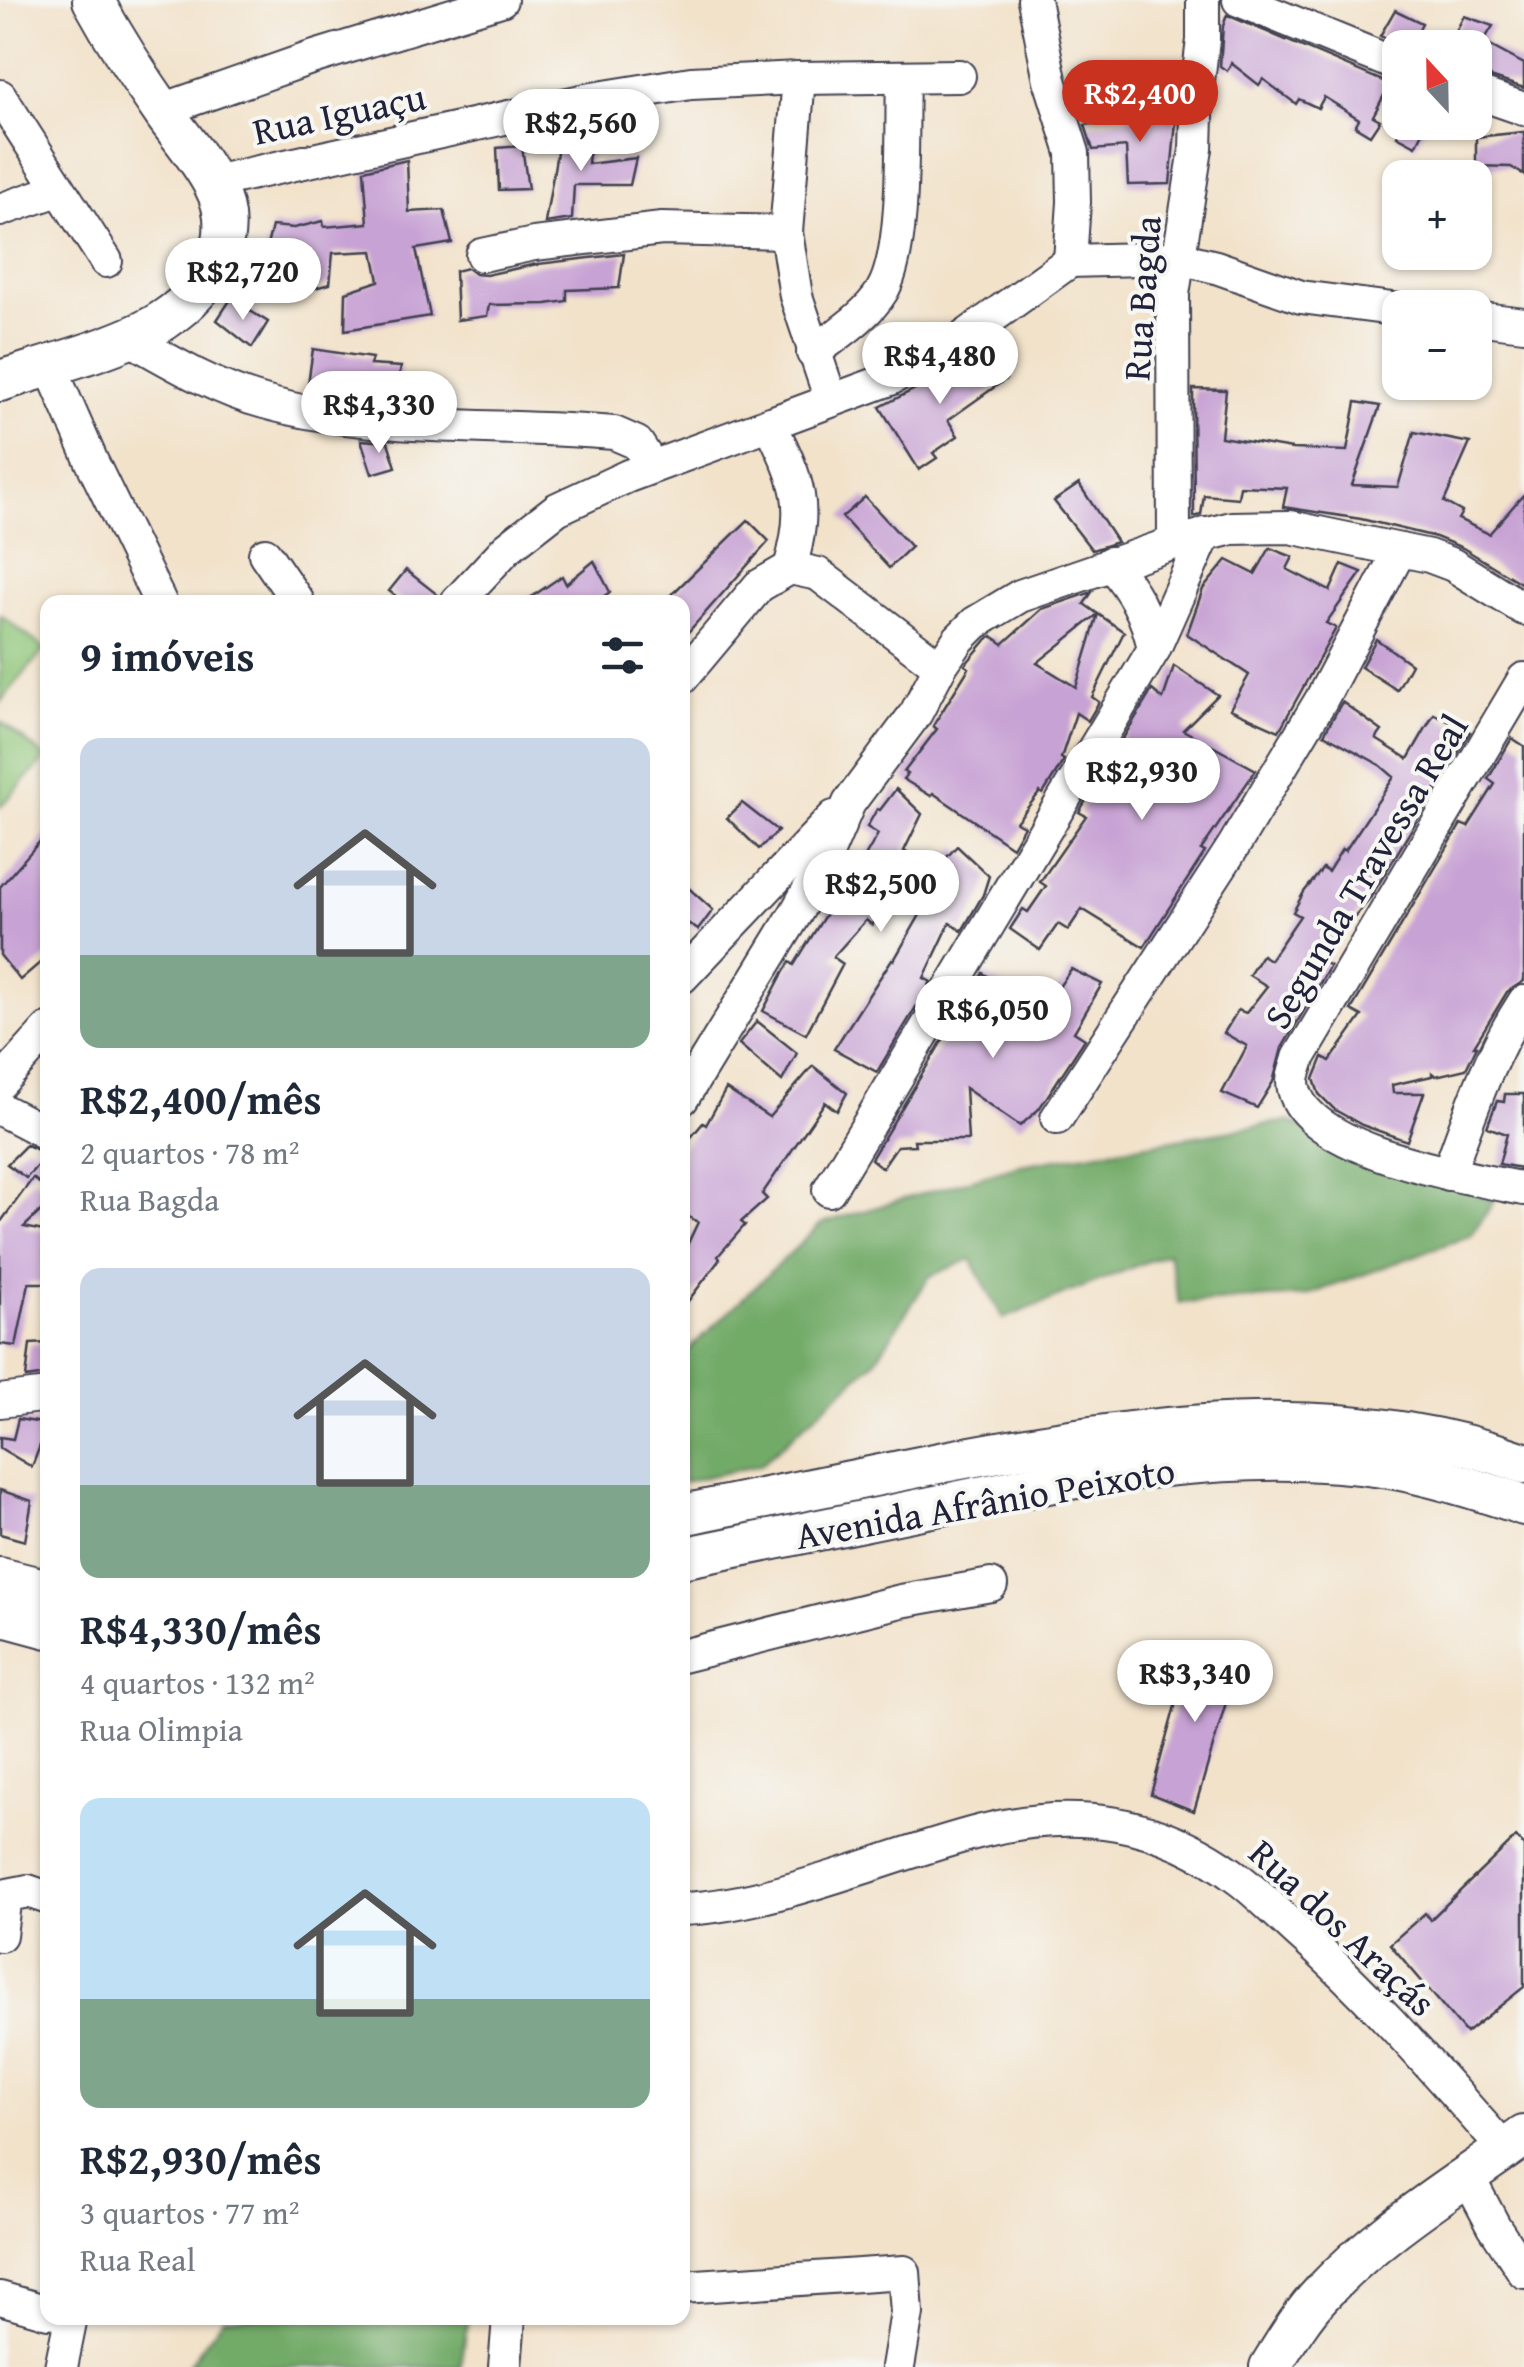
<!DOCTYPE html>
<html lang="pt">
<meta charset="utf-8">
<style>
:root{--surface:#fff;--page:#f6f6f7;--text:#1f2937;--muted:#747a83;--accent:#c8321e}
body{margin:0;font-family:"Gentium Book Plus",serif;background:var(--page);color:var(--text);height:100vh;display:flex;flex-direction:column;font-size:38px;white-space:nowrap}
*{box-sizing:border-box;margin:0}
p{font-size:32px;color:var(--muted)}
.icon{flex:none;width:55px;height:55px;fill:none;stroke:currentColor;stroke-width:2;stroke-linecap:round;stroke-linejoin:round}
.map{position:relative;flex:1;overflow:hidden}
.panel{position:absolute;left:40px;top:595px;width:650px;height:1730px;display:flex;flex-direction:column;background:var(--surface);border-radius:20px;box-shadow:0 2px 8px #0004}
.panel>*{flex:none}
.needle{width:65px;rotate:338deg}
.buttons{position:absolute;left:1382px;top:30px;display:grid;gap:20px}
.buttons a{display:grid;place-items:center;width:110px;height:110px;border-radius:20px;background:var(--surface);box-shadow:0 2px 8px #0004;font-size:50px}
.price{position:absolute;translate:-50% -85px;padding:0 22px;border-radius:35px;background:#fff;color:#222;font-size:32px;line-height:65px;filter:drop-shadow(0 2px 5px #0008)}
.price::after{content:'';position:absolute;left:50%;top:60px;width:30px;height:22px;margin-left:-15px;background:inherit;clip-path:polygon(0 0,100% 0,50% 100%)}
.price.selected{background:var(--accent);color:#fff}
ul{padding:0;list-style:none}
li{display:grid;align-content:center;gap:20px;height:530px;padding:0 40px}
li span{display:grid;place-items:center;height:310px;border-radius:20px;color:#555}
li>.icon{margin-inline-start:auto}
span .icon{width:180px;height:180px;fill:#fffc;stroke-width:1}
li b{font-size:42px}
h2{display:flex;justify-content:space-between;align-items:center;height:120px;padding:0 40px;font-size:42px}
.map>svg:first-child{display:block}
</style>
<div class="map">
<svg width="1524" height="2367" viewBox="0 0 1524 2367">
<rect width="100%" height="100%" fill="#f6f6f2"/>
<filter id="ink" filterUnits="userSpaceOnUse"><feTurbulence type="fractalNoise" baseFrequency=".01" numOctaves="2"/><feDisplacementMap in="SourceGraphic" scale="20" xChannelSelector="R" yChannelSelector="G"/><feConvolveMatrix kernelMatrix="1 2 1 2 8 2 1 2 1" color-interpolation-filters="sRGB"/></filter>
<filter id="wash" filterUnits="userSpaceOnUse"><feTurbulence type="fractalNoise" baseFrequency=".0048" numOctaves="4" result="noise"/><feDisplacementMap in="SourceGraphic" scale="40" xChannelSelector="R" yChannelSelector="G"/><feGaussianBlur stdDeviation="2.25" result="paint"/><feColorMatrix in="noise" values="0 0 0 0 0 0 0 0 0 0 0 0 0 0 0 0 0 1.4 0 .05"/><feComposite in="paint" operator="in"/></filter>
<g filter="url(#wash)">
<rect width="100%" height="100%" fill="#f2e2ca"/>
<g fill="#8ec578" stroke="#58745a" stroke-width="2.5">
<path d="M0 615 45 649 0 702Z"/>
<path d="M0 721 46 758 0 807Z"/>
</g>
<g fill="#72aa68" stroke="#4a6652" stroke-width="2.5">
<path d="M1288 1121 1494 1201 1472 1235 1305 1296 1179 1303 1168 1253 1003 1319 971 1259 930 1276 875 1361 760 1465 683 1482V1355L822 1223 1020 1165Z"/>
<path d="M224 2318H468L461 2367H187Z"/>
</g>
<g id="blocks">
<g fill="#c7a2d4">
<path d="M1395 10 1422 23 1409 48 1380 36Z"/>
<path d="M1227 15 1390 84 1373 116 1380 120 1370 135 1355 126 1359 119 1324 97 1318 108 1299 99 1296 104 1263 79 1259 85 1231 63 1227 71 1220 66 1223 26Z"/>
<path d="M1464 16 1493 26 1483 42 1524 64V88L1475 72V48H1447Z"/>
<path d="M1177 111 1170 184 1128 185 1126 147 1093 150 1085 125Z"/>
<path d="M1404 122H1428L1416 146 1397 136Z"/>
<path d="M591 129 588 164 636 158 630 185H574L572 219 545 223 560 134Z"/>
<path d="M1524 132V175L1511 167 1476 166V137Z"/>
<path d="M522 146 528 189 499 190 497 148Z"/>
<path d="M407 160 409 212 444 210 452 243 416 249 430 316 345 330 346 292 379 281 373 251 333 253 330 284 296 293H255L272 226 294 228 323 221 324 227 368 223 364 170Z"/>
<path d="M624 254 619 288 567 290V301L546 304 489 305 487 316 457 320 455 271 467 268 475 274 486 275 537 264 538 266V264Z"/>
<path d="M231 299 268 322 252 348 217 320Z"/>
<path d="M313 349 372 358 370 365 401 367 394 403 372 398 375 389H326L308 384Z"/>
<path d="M984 351 1006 379 948 420 958 436 933 453 937 458 919 470 880 407 925 384 926 386Z"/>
<path d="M1193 389 1226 390 1221 437 1292 449 1347 451 1356 402 1380 406 1352 485 1398 487 1414 432 1470 443 1444 502 1462 512 1458 519 1489 534 1524 494V585L1463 548 1436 537 1361 519 1283 507 1287 488 1240 486 1238 498 1204 495 1201 515 1194 517Z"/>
<path d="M361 440 388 442 396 467 372 474Z"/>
<path d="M1079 484 1117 542 1092 550 1054 501Z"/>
<path d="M865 497 911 547 889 568 842 517Z"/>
<path d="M748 520 769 541 682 639V602H673L668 598Z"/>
<path d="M1270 548 1293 557 1287 569 1330 591 1342 564 1362 572 1326 623 1336 628 1279 731 1230 709 1249 675 1187 634 1203 589 1227 560 1255 574Z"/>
<path d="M594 561 610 592 595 602H524L562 576 566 584Z"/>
<path d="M406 570 438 595V602H404L389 591Z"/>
<path d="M1092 592 1084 604 1098 614 1037 663 1076 687 1098 614 1124 632 1092 697 1099 702 1088 721 1076 713 1061 758 1064 760 1043 794 1040 792 1016 822 1024 826 1012 847 933 793 931 796 903 779 907 774 904 772 937 729 933 726 969 668 965 665 987 639 992 636 1003 644 1042 609Z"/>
<path d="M1376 639 1411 664 1397 690 1361 667Z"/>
<path d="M1174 666 1218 695 1183 730 1256 770 1201 850 1205 852 1144 947 1082 909 1068 930 1058 924 1040 950 1010 929 1023 909 1028 912 1046 886 1040 882 1086 816 1079 812 1152 690 1163 699Z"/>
<path d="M1342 702 1382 731 1376 739 1408 759 1434 714 1470 732 1369 900 1353 919 1349 916 1323 962 1330 966 1282 1048 1273 1082 1257 1108 1222 1093 1247 1046 1224 1033 1238 1010 1246 1013 1267 986 1249 975 1262 955 1270 960 1300 916 1293 912 1304 892 1323 868 1328 872 1342 849 1345 851 1394 777 1380 765 1324 734Z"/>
<path d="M1512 738 1524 746V981L1507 992 1474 1046H1477L1466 1069 1436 1076 1432 1073V1076L1392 1085 1393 1093H1424L1407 1141 1362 1125 1335 1110 1319 1094 1314 1079 1323 1057 1330 1061 1362 1016 1351 1010 1461 824 1468 827 1495 784 1488 779Z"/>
<path d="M896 789 922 814 904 851 936 869 957 846 989 876 983 895 962 931 950 923 924 978 931 982 877 1072 834 1049 892 959 894 960 924 908 894 890 872 925 866 920 833 957 843 964 806 1034 763 1011 783 973 790 962 794 965 835 899 829 895 842 869 844 867 855 874 878 834 867 827 877 809 880 810Z"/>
<path d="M742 803 778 831 759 849 727 818Z"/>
<path d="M48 832V956L20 980 0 955V887Z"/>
<path d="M682 882 713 910 698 930 682 919Z"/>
<path d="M1071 969 1102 984 1074 1032 1085 1039 1039 1109 1020 1126 965 1088 968 1140H914L915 1145 897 1146 882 1168 871 1159 983 973 1042 1012Z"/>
<path d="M757 1021 797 1053 782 1081 739 1044Z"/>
<path d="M813 1066 847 1093 837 1111 825 1102 762 1194 767 1199 741 1222 745 1225 718 1256 720 1259 682 1309V1256L698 1222 682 1213V1148L703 1123 706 1125 726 1089 769 1117Z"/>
<path d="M1505 1094H1524V1157L1521 1168 1499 1164 1507 1134 1487 1127 1497 1101 1504 1102Z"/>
<path d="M26 1145 48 1154 26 1178 7 1164Z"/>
<path d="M33 1178 48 1190V1204L24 1227 48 1232V1283H29L16 1346 0 1344V1223Z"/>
<path d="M48 1343 46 1375 26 1378 30 1344Z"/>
<path d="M18 1419 48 1424 32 1467 0 1448V1437L13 1439Z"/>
<path d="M0 1490 32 1501 25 1541 0 1534Z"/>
<path d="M1192 1644 1240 1655 1194 1811 1151 1794Z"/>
<path d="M1516 1837 1524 1846V1987L1466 2033 1390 1944 1425 1913 1430 1920Z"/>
</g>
</g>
</g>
<g filter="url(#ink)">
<use href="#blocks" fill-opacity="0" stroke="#413f50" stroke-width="2.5"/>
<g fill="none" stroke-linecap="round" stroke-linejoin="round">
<g stroke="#413f50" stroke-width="36">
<g id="minor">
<path d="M1239 0 1400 66"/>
<path d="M799 78 786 232 796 296 831 400"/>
<path d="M1475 92 1524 109"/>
<path d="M0 96 106 261"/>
<path d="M162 110 308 59 501 0"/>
<path d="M213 182 586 100 691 83 799 78 959 76"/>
<path d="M0 210 58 190"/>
<path d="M482 255 534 244 662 229 786 232"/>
<path d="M1070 261 1179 258 1216 267 1301 297 1400 310"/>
<path d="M1475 318 1524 324"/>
<path d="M127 337C171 362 216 389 264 402 373 433 501 423 614 433L637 443 652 466"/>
<path d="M813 353C836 335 867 316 882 291 907 249 901 130 903 77"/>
<path d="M49 364 92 462 160 602"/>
<path d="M770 423C798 482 809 503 790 568"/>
<path d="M1174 543 1173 294 1196 149 1198 81 1203 40V0"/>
<path d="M265 554 298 602"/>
<path d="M1110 563C1133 590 1147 614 1154 649"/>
<path d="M457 602 507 548 557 509 628 476 890 379 963 338 1070 261 1074 202 1073 153 1050 80 1034 0"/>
<path d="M940 667 959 639 975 623 1020 596 1174 543 1232 528 1290 527 1429 556 1453 565 1524 609"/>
<path d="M682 678 759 586 790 568 818 574 940 667 916 713 849 803 822 866 796 913 682 1099"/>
<path d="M1524 679 1299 1058C1298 1064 1293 1074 1293 1081 1295 1151 1472 1178 1524 1189"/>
<path d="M682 977 834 817"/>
<path d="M0 1083 48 1030"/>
<path d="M0 1109 48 1134"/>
<path d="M1057 1118 1233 847 1321 700 1400 550"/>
<path d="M1448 1174C1470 1114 1489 1055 1524 1002"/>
<path d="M829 1190 1154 649 1205 534"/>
<path d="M0 1401 48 1395"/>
<path d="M682 1656 901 1601 991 1585"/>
<path d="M682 1909C778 1905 887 1855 982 1831 1076 1807 1162 1820 1240 1880 1262 1897 1281 1917 1302 1936 1376 2001 1439 2076 1505 2150"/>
<path d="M0 1935 4 1903 8 1895 28 1891 48 1898"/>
<path d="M1468 2177 1494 2226 1524 2272"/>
<path d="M682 2287 904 2272 907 2313 898 2367"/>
<path d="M0 2298 48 2312"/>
<path d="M61 2367 71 2318"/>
<path d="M505 2367 509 2318"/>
</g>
</g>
<g stroke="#413f50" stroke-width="44">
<g id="major">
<path d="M0 381C46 366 125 346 164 320 210 289 242 238 214 185 202 161 182 138 166 116 140 79 115 40 93 0"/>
<path d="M682 1515C770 1497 857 1479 944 1462 1135 1426 1336 1395 1524 1463"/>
<path d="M682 1558 1058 1481C1166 1463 1281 1451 1390 1468 1436 1476 1480 1490 1524 1505"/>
<path d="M0 1578 48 1590"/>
<path d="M0 1615 48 1628"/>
<path d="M1270 2367C1286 2341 1302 2314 1323 2292 1381 2230 1456 2185 1524 2136"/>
</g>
</g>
<use href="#minor" stroke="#fff" stroke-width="32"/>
<use href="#major" stroke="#fff" stroke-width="40"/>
</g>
</g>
<g text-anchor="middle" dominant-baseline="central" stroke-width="8" stroke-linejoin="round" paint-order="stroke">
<g font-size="38" fill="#22223b" stroke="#f6f6f2">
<text transform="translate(339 113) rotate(-12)">Rua Iguaçu</text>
<text transform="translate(1141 298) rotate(-86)">Rua Bagda</text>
<text transform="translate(1365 871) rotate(-59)">Segunda Travessa Real</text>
<text transform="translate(985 1502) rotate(-10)">Avenida Afrânio Peixoto</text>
<text transform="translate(1343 1927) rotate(43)">Rua dos Araçás</text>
</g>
</g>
</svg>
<div class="buttons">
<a><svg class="needle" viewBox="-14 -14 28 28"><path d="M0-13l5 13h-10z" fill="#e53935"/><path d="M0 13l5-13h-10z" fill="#747a83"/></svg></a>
<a>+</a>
<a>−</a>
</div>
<b class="price selected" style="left:1140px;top:145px">R$2,400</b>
<b class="price" style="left:581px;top:174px">R$2,560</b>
<b class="price" style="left:243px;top:323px">R$2,720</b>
<b class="price" style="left:940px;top:407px">R$4,480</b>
<b class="price" style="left:379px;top:456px">R$4,330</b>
<b class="price" style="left:1142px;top:823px">R$2,930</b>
<b class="price" style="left:881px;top:935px">R$2,500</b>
<b class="price" style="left:993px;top:1061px">R$6,050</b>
<b class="price" style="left:1195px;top:1725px">R$3,340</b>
<section class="panel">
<h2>9 imóveis<svg class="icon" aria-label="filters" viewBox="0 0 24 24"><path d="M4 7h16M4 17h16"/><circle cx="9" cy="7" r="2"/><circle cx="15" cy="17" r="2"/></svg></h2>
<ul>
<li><span style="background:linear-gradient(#c9d6e8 70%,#7fa58c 0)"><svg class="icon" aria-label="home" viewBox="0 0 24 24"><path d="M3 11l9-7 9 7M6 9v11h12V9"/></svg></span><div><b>R$2,400/mês</b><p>2 quartos · 78 m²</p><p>Rua Bagda</p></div></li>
<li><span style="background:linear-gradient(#c9d6e8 70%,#7fa58c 0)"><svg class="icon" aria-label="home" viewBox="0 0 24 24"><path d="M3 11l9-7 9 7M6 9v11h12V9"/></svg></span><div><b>R$4,330/mês</b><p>4 quartos · 132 m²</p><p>Rua Olimpia</p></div></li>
<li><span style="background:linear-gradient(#bfe0f5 65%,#7fa58c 0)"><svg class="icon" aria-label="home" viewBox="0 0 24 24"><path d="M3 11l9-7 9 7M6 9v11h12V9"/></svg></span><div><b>R$2,930/mês</b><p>3 quartos · 77 m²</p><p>Rua Real</p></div></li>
</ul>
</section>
</div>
